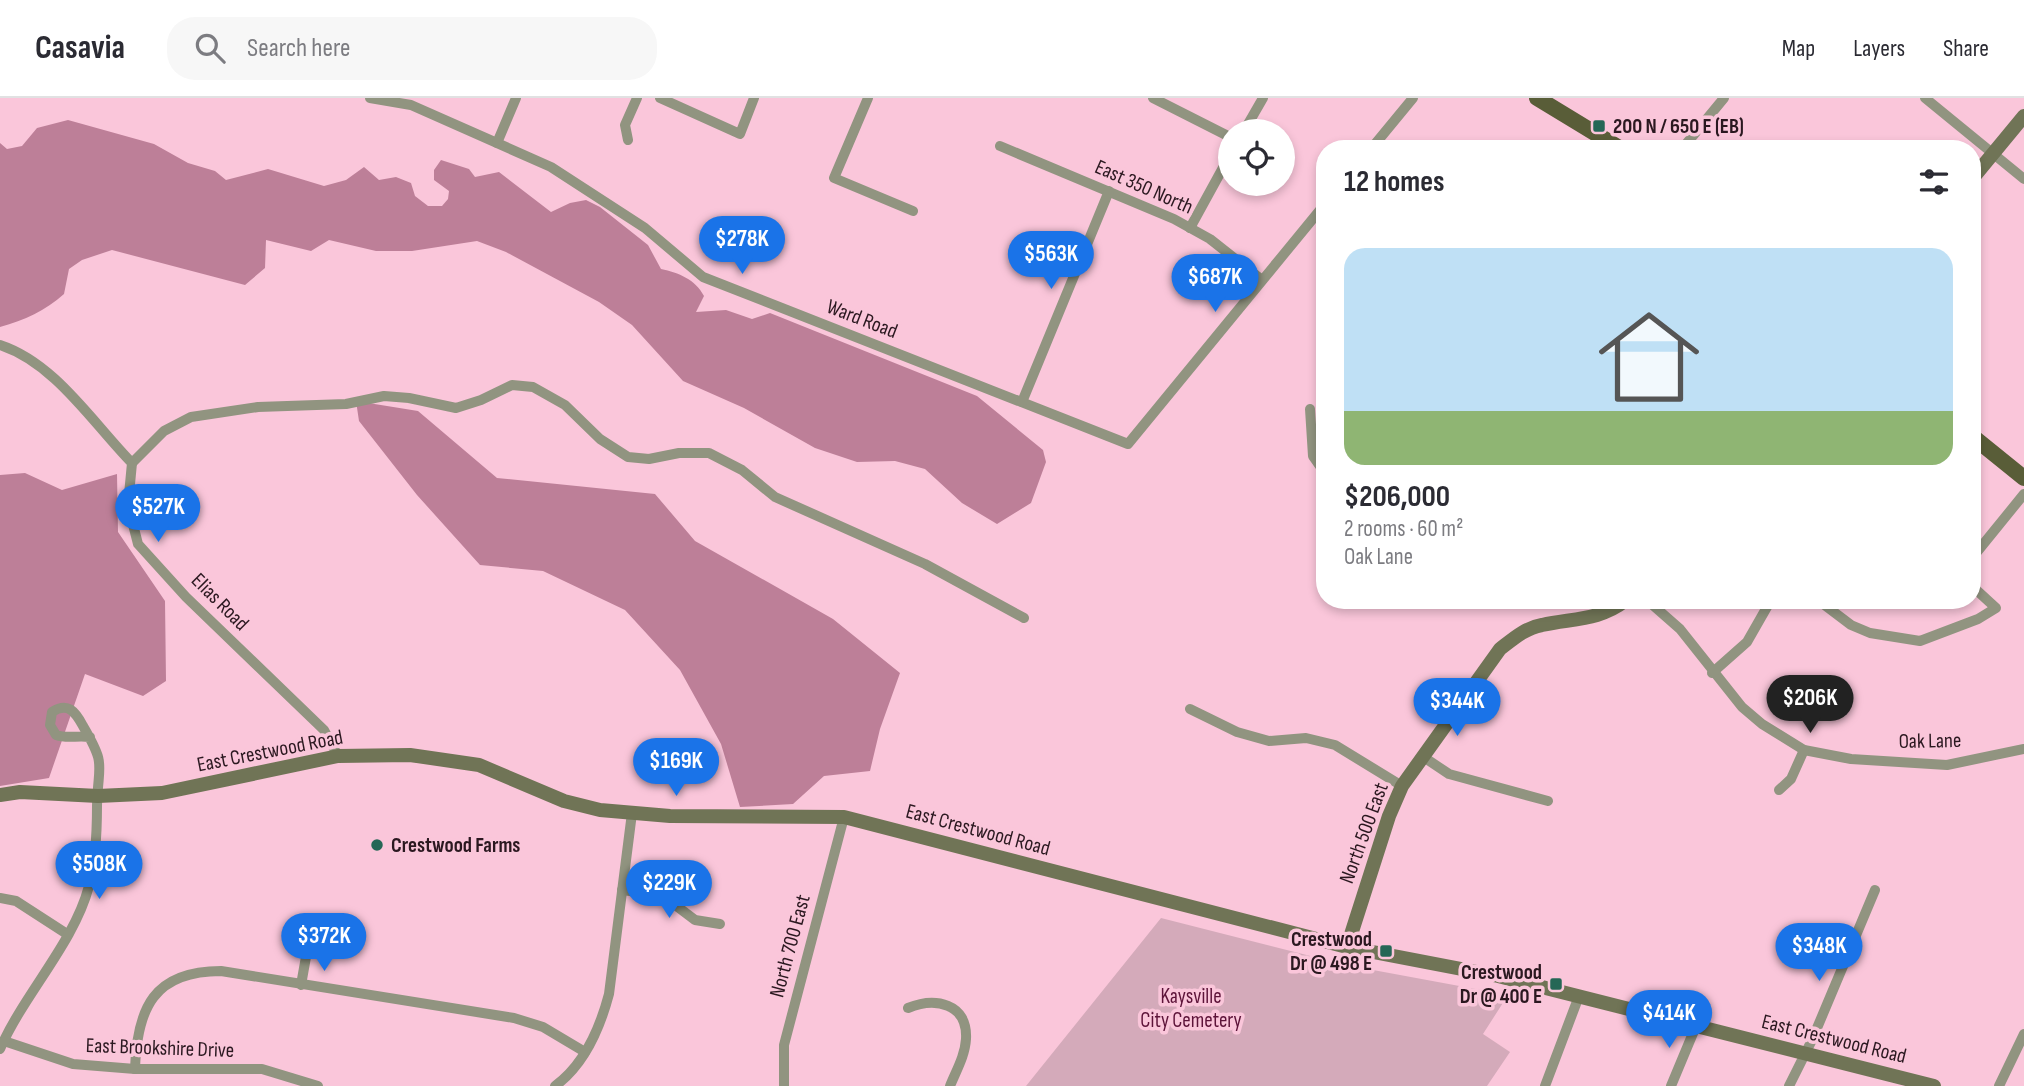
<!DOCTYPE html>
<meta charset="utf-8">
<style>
:root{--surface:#fff;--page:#f7f7f7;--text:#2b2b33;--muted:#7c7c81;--line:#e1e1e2;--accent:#1a73e8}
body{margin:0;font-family:"Sofia Sans Condensed",sans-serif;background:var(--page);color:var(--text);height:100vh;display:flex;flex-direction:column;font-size:26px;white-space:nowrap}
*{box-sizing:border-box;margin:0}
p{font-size:23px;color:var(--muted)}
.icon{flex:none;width:38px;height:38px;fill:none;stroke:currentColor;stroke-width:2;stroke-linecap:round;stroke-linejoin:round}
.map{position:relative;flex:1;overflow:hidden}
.panel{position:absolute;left:1316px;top:42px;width:665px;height:469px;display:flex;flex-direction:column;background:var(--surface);border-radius:28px;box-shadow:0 4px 10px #0003}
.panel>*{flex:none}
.fabs{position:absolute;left:1218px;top:21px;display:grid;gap:14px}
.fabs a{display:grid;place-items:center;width:77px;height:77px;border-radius:50%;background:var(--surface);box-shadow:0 4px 10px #0003;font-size:35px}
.price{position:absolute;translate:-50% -60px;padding:0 16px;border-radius:24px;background:var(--accent);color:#fff;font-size:23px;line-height:46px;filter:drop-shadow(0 2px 4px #0008)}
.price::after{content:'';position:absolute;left:50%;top:42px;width:21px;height:16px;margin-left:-10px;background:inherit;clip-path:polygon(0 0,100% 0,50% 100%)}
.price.active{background:#222;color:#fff}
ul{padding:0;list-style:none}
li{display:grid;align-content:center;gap:14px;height:371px;padding:0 28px}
li span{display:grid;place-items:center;height:217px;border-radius:21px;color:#555}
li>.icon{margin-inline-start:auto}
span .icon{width:126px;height:126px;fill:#fffc;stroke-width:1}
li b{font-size:30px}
h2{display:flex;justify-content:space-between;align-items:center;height:84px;padding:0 28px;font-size:30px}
header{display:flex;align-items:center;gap:42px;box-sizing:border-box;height:98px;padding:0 35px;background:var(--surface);border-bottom:2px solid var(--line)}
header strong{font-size:33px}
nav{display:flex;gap:38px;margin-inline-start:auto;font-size:24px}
.search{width:490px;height:63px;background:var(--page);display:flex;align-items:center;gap:18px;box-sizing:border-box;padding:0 24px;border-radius:28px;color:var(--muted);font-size:26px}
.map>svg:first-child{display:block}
</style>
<header>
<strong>Casavia</strong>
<div class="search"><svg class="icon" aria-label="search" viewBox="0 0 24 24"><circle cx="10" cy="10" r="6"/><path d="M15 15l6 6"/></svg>Search here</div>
<nav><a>Map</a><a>Layers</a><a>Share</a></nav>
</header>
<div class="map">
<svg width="2024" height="988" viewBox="0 0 2024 988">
<rect width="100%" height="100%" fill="#fac6da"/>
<path fill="#d4aaba" d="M1161 820 1346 867 1508 897 1483 936 1510 954 1487 988H1026Z"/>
<g fill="#bd7f98">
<path d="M68 22 154 46 188 65 215 73 226 82 268 71 324 88 346 82 364 69 379 82 396 79 411 85 415 98 428 108H442L448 101 449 93 434 82V72L441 62 469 71 475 79 499 74 551 114 570 105 586 102 600 109 648 147 661 171C679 175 695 181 704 198L696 214 726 212 752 221 770 215 977 298 1043 352 1046 364 1031 405 997 426 962 405 925 371 895 363 857 364 815 350 744 310 683 283 632 227 599 204 506 154 477 143 412 153H376L329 142 311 153 266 142 265 170 245 187 112 152 82 162 69 171 64 196C45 213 25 222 0 229V45L7 51 22 48 37 30Z"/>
<path d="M356 303 418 313 497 380 655 396 695 443 833 521 900 575 880 631 870 673 824 678 793 706 740 709 721 646 680 572 625 512 543 473 480 467 417 397 359 323Z"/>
<path d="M25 375 62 392 117 376 118 434 165 503 166 583 143 598 85 576 49 680 0 688V377Z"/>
</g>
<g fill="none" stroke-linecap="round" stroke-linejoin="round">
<g stroke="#919480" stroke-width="10">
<path d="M370 0 411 7 551 69 645 130 703 179 1128 346 1325 106"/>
<path d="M660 0 740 36 754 0"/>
<path d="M868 0 834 80 913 113"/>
<path d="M1153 0 1230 39"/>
<path d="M1925 0 2024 81"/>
<path d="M1244 33 1263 0"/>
<path d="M628 42 625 27 637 0"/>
<path d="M497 45 516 0"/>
<path d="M1000 48 1174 121 1210 141 1262 182"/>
<path d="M1371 51 1413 0"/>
<path d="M1682 51 1724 0"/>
<path d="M1190 130 1230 57"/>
<path d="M0 247C55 265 92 324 132 365L128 407 138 446 186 499 324 632 338 658"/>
<path d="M1022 304 1109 93"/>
<path d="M1310 311 1313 358 1325 375"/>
<path d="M132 365 164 333 191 319 258 309 346 306 384 298 409 300 456 310 481 302 512 287 533 289 565 307 600 341 628 359 649 361 679 355H709L742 372 775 399 925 466 1024 520"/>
<path d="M1972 460 2024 396"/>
<path d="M1590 502 1605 515"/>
<path d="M1647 502 1680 531 1742 609 1762 626 1804 652 1851 661 1947 667 2024 651"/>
<path d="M1818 502 1851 527 1870 535 1920 543 1978 521 1996 510 1972 488"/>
<path d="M1712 575 1747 544 1771 502"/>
<path d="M1190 611 1237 634 1269 643 1306 640 1335 647 1402 688"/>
<path d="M1422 658 1449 676 1548 703"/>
<path d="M1779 692 1791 681 1804 652"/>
<path d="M622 792 662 797 695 822 720 826"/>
<path d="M0 800 16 803 67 836"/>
<path d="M301 887 309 842"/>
<path d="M908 910C935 899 968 905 966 941 965 958 956 973 950 988"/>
<path d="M4 943 73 966 135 971H262L318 988"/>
<path d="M0 951C24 896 74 845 89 788 96 762 97 735 97 708 98 664 107 669 83 628 75 613 68 604 52 614L50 627 56 637C68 641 77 637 90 639"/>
<path d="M135 971C137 910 154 873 221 873L514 920 543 929 585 954"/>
<path d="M555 988C584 967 600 930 609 896L632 715"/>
<path d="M784 988V947L844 719"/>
<path d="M1545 988 1579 898"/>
<path d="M1671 988 1696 928"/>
<path d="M1789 988 1812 942 1875 792"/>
<path d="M1999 988 2024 936"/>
</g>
<g stroke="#707456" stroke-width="14">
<path d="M1972 81 2024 18"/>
<path d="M0 697 20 694 98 698 162 695 338 658 410 657 479 667 564 703 600 712 670 718 844 719 1347 849 1498 878 1934 988"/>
<path d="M1347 849 1389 718 1402 688 1500 551C1513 541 1525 530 1542 527 1573 520 1599 523 1626 502"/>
</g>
<g stroke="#595d38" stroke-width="16">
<path d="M1537 0 1621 51"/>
<path d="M1972 338 2024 380"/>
</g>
</g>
<g fill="#256756" stroke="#fac6da" stroke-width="2.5">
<rect x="1592" y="21" width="14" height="14" rx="3.5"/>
<circle cx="377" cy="747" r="7"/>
<rect x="1379" y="846" width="14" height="14" rx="3.5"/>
<rect x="1549" y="879" width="14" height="14" rx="3.5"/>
</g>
<g text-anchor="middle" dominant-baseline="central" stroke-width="7" stroke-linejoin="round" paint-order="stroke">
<g font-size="21" font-weight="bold" fill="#2b1820" stroke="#fac6da" text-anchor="start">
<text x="1613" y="28">200 N / 650 E (EB)</text>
<text x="391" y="747">Crestwood Farms</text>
<text x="1372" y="841" text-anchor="end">Crestwood<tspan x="1372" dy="24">Dr @ 498 E</tspan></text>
<text x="1542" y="874" text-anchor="end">Crestwood<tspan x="1542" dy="24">Dr @ 400 E</tspan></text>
</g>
<g font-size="21" fill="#2b1820" stroke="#fac6da">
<text transform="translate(1144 89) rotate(24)">East 350 North</text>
<text transform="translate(862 221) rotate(21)">Ward Road</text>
<text transform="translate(220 504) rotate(45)">Elias Road</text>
<text transform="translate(1930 643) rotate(-1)">Oak Lane</text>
<text transform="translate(270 653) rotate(-11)">East Crestwood Road</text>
<text transform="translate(978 732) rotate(15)">East Crestwood Road</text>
<text transform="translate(1364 735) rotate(-70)">North 500 East</text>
<text transform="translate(790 848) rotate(-75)">North 700 East</text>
<text transform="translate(1834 941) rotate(14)">East Crestwood Road</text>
<text transform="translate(160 950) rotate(2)">East Brookshire Drive</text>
</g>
<g font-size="21" fill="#5d1339" stroke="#fac6da">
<text x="1191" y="898">Kaysville<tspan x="1191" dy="24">City Cemetery</tspan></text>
</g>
</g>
</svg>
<div class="fabs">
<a><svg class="icon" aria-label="locate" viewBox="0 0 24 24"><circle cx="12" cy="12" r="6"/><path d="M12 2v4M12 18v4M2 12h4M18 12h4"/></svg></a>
</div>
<b class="price" style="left:742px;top:178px">$278K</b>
<b class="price" style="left:1051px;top:193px">$563K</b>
<b class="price" style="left:1215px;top:216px">$687K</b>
<b class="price" style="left:158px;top:446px">$527K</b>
<b class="price active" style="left:1810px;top:637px">$206K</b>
<b class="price" style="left:1457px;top:640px">$344K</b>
<b class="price" style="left:676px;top:700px">$169K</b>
<b class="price" style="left:99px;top:803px">$508K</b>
<b class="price" style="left:669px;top:822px">$229K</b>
<b class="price" style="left:324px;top:875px">$372K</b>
<b class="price" style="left:1819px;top:885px">$348K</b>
<b class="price" style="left:1669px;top:952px">$414K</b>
<section class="panel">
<h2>12 homes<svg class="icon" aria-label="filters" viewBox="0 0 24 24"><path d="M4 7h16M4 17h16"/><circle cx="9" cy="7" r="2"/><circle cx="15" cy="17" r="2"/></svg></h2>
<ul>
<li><span style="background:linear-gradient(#bfe0f5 75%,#8fb573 0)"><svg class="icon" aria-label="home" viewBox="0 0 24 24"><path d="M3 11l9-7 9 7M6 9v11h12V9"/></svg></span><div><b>$206,000</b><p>2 rooms · 60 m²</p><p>Oak Lane</p></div></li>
</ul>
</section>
</div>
